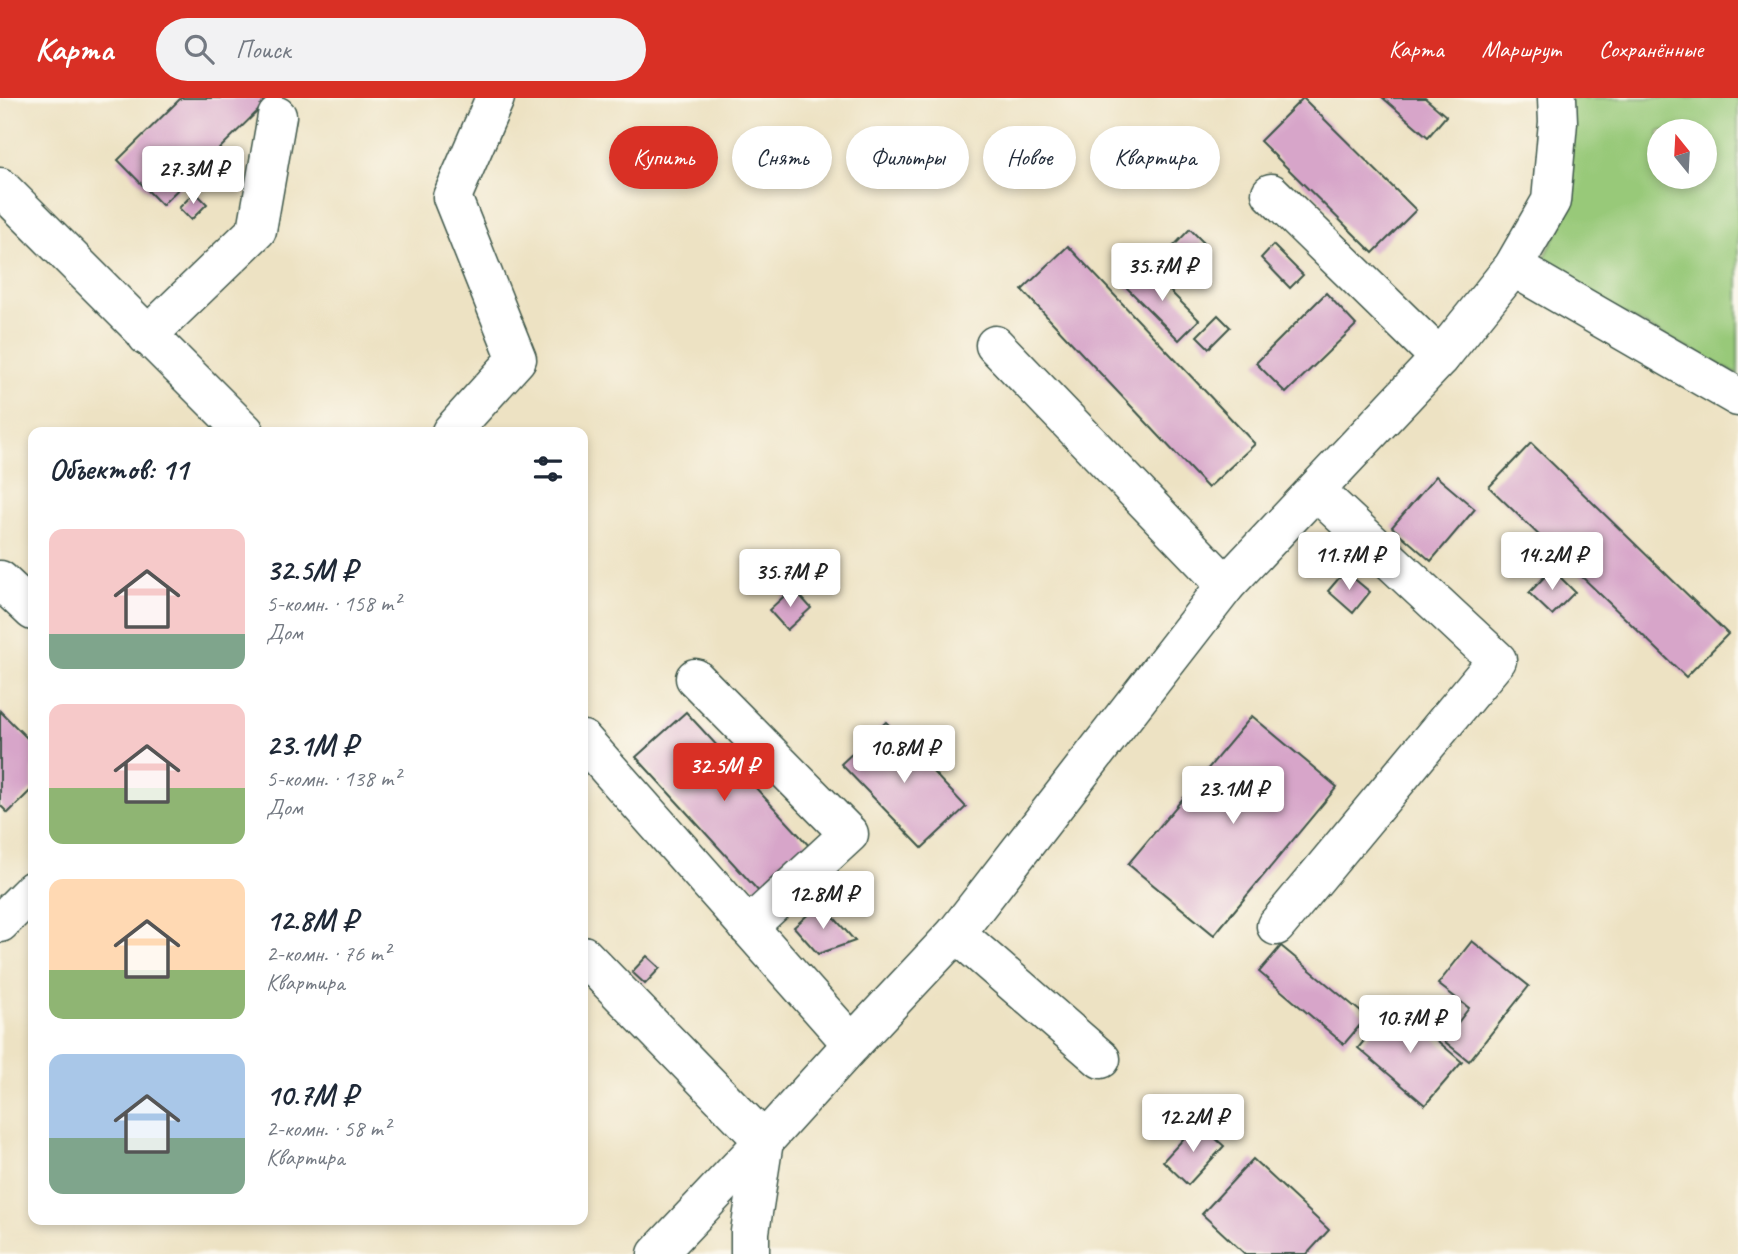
<!DOCTYPE html>
<html lang="ru">
<meta charset="utf-8">
<style>
:root{--surface:#fff;--page:#f2f2f3;--text:#1f2937;--muted:#747a83;--accent:#d93025}
body{margin:0;font-family:Caveat,sans-serif;background:var(--page);color:var(--text);height:100vh;display:flex;flex-direction:column;font-size:26px;white-space:nowrap}
*{box-sizing:border-box;margin:0}
p{font-size:23px;color:var(--muted)}
.icon{flex:none;width:38px;height:38px;fill:none;stroke:currentColor;stroke-width:2;stroke-linecap:round;stroke-linejoin:round}
.map{position:relative;flex:1;overflow:hidden}
.details{position:absolute;left:28px;top:329px;width:560px;height:798px;display:flex;flex-direction:column;background:var(--surface);border-radius:14px;box-shadow:0 4px 10px #0003}
.details>*{flex:none}
.hud{position:absolute;left:609px;top:28px;width:665px;height:63px;display:flex;gap:14px}
.needle{width:46px;rotate:342deg}
.controls{position:absolute;left:1647px;top:21px;display:grid;gap:14px}
.controls a{display:grid;place-items:center;width:70px;height:70px;border-radius:50%;background:var(--surface);box-shadow:0 4px 10px #0003;font-size:35px}
.price{position:absolute;translate:-50% -60px;padding:0 16px;border-radius:7px;background:#fff;color:#222;font-size:23px;line-height:46px;filter:drop-shadow(0 2px 4px #0008)}
.price::after{content:'';position:absolute;left:50%;top:42px;width:21px;height:16px;margin-left:-10px;background:inherit;clip-path:polygon(0 0,100% 0,50% 100%)}
.price.active{background:var(--accent);color:#fff}
ul{padding:0;list-style:none}
li{display:flex;align-items:center;gap:21px;height:175px;padding:0 21px}
li span{display:grid;place-items:center;flex:none;width:196px;height:140px;border-radius:14px;color:#555}
li>.icon{margin-inline-start:auto}
span .icon{width:84px;height:84px;fill:#fffc;stroke-width:1}
li b{font-size:30px}
h2{display:flex;justify-content:space-between;align-items:center;height:84px;padding:0 21px;font-size:30px}
.pill{padding:0 24px;border-radius:32px;background:var(--surface);box-shadow:0 4px 10px #0003;font-size:24px;line-height:63px}
.pill.active{background:var(--accent);color:#fff}
header{display:flex;align-items:center;gap:42px;box-sizing:border-box;height:98px;padding:0 35px;background:var(--accent);color:#fff}
header strong{font-size:33px}
nav{display:flex;gap:38px;margin-inline-start:auto;font-size:24px}
.search{width:490px;height:63px;background:var(--page);display:flex;align-items:center;gap:18px;box-sizing:border-box;padding:0 24px;border-radius:38px;color:var(--muted);font-size:26px}
.map>svg:first-child{display:block}
</style>
<header>
<strong>Карта</strong>
<div class="search"><svg class="icon" aria-label="search" viewBox="0 0 24 24"><circle cx="10" cy="10" r="6"/><path d="M15 15l6 6"/></svg>Поиск</div>
<nav><a>Карта</a><a>Маршрут</a><a>Сохранённые</a></nav>
</header>
<div class="map">
<svg width="1738" height="1156" viewBox="0 0 1738 1156">
<rect width="100%" height="100%" fill="#fbf7ec"/>
<filter id="ink" filterUnits="userSpaceOnUse"><feTurbulence type="fractalNoise" baseFrequency=".0143" numOctaves="2"/><feDisplacementMap in="SourceGraphic" scale="14" xChannelSelector="R" yChannelSelector="G"/><feConvolveMatrix kernelMatrix="1 2 1 2 8 2 1 2 1" color-interpolation-filters="sRGB"/></filter>
<filter id="wash" filterUnits="userSpaceOnUse"><feTurbulence type="fractalNoise" baseFrequency=".00686" numOctaves="4" result="noise"/><feDisplacementMap in="SourceGraphic" scale="28" xChannelSelector="R" yChannelSelector="G"/><feGaussianBlur stdDeviation="1.57" result="paint"/><feColorMatrix in="noise" values="0 0 0 0 0 0 0 0 0 0 0 0 0 0 0 0 0 1.4 0 .05"/><feComposite in="paint" operator="in"/></filter>
<g filter="url(#wash)">
<rect width="100%" height="100%" fill="#ede2c3"/>
<path fill="#98c979" stroke="#5c8356" stroke-width="2" fill-rule="evenodd" d="M1568 0H1738V277L1539 171 1567 114ZM1659 33H1704V79H1659Z"/>
<g id="blocks">
<g fill="#d7a5c9">
<path d="M181 0H271L162 107 118 62Z"/>
<path d="M1303 0 1416 112 1373 155 1260 43Z"/>
<path d="M1383 0H1425L1446 18 1428 39Z"/>
<path d="M195 94 207 106 191 122 179 110Z"/>
<path d="M1190 131 1203 144 1176 170 1164 158Z"/>
<path d="M1273 147 1303 177 1290 190 1261 160Z"/>
<path d="M1068 148 1255 346 1208 390 1022 192Z"/>
<path d="M1145 168 1199 222 1179 242 1125 188Z"/>
<path d="M1326 195 1356 227 1286 295 1256 265Z"/>
<path d="M1218 217 1230 229 1209 250 1197 238Z"/>
<path d="M1531 345 1728 536 1686 579 1489 389Z"/>
<path d="M1436 378 1475 411 1431 463 1392 429Z"/>
<path d="M1552 471 1575 494 1552 517 1529 495Z"/>
<path d="M1345 473 1370 494 1353 515 1328 493Z"/>
<path d="M793 490 811 510 787 532 769 512Z"/>
<path d="M0 613 33 646V690L8 715 0 707Z"/>
<path d="M686 614 812 751 762 797 636 659Z"/>
<path d="M1252 618 1337 689 1214 837 1128 766Z"/>
<path d="M886 624 966 709 922 750 841 666Z"/>
<path d="M821 805 855 843 818 856 794 829Z"/>
<path d="M1472 843 1529 888 1469 963 1444 943 1469 910 1438 886Z"/>
<path d="M1281 848 1367 919 1344 946 1259 874Z"/>
<path d="M647 858 660 870 645 886 632 874Z"/>
<path d="M1395 906 1462 964 1425 1007 1358 950Z"/>
<path d="M1198 1025 1224 1048 1188 1087 1163 1063Z"/>
<path d="M1253 1061 1329 1132 1307 1156H1245L1202 1116Z"/>
</g>
</g>
</g>
<g filter="url(#ink)">
<use href="#blocks" fill-opacity="0" stroke="#3e5649" stroke-width="2"/>
<g fill="none" stroke-linecap="round" stroke-linejoin="round">
<g stroke="#3e5649" stroke-width="41">
<g id="minor">
<path d="M0 89 245 334"/>
<path d="M1271 95 1440 260"/>
<path d="M1513 169 1738 299"/>
<path d="M147 238 257 132 277 18"/>
<path d="M995 247 1226 487"/>
<path d="M451 334 517 261 452 99 495 0"/>
<path d="M0 482 33 513"/>
<path d="M695 580 849 736 748 829"/>
<path d="M583 642 852 946 956 835 1226 487 1440 260 1513 169 1551 103 1558 24 1557 0"/>
<path d="M0 825 33 792"/>
<path d="M1276 828 1497 562 1316 393"/>
<path d="M956 835 1101 961"/>
<path d="M583 857 764 1043 852 946"/>
<path d="M657 1156 764 1043"/>
<path d="M750 1156V1134L764 1043"/>
</g>
</g>
<use href="#minor" stroke="#fff" stroke-width="38"/>
</g>
</g>
</svg>
<div class="controls">
<a><svg class="needle" viewBox="-14 -14 28 28"><path d="M0-13l5 13h-10z" fill="#e53935"/><path d="M0 13l5-13h-10z" fill="#747a83"/></svg></a>
</div>
<b class="price" style="left:193px;top:108px">27.3M ₽</b>
<b class="price" style="left:1162px;top:205px">35.7M ₽</b>
<b class="price" style="left:1349px;top:494px">11.7M ₽</b>
<b class="price" style="left:1552px;top:494px">14.2M ₽</b>
<b class="price" style="left:790px;top:511px">35.7M ₽</b>
<b class="price" style="left:904px;top:687px">10.8M ₽</b>
<b class="price active" style="left:724px;top:705px">32.5M ₽</b>
<b class="price" style="left:1233px;top:728px">23.1M ₽</b>
<b class="price" style="left:823px;top:833px">12.8M ₽</b>
<b class="price" style="left:1410px;top:957px">10.7M ₽</b>
<b class="price" style="left:1193px;top:1056px">12.2M ₽</b>
<div class="hud">
<a class="pill active">Купить</a>
<a class="pill">Снять</a>
<a class="pill">Фильтры</a>
<a class="pill">Новое</a>
<a class="pill">Квартира</a>
</div>
<section class="details">
<h2>Объектов: 11<svg class="icon" aria-label="filters" viewBox="0 0 24 24"><path d="M4 7h16M4 17h16"/><circle cx="9" cy="7" r="2"/><circle cx="15" cy="17" r="2"/></svg></h2>
<ul>
<li><span style="background:linear-gradient(#f6c9c9 75%,#7fa58c 0)"><svg class="icon" aria-label="home" viewBox="0 0 24 24"><path d="M3 11l9-7 9 7M6 9v11h12V9"/></svg></span><div><b>32.5M ₽</b><p>5-комн. · 158 m²</p><p>Дом</p></div></li>
<li><span style="background:linear-gradient(#f6c9c9 60%,#8fb573 0)"><svg class="icon" aria-label="home" viewBox="0 0 24 24"><path d="M3 11l9-7 9 7M6 9v11h12V9"/></svg></span><div><b>23.1M ₽</b><p>5-комн. · 138 m²</p><p>Дом</p></div></li>
<li><span style="background:linear-gradient(#ffd9b3 65%,#8fb573 0)"><svg class="icon" aria-label="home" viewBox="0 0 24 24"><path d="M3 11l9-7 9 7M6 9v11h12V9"/></svg></span><div><b>12.8M ₽</b><p>2-комн. · 76 m²</p><p>Квартира</p></div></li>
<li><span style="background:linear-gradient(#a9c7e8 60%,#7fa58c 0)"><svg class="icon" aria-label="home" viewBox="0 0 24 24"><path d="M3 11l9-7 9 7M6 9v11h12V9"/></svg></span><div><b>10.7M ₽</b><p>2-комн. · 58 m²</p><p>Квартира</p></div></li>
</ul>
</section>
</div>
